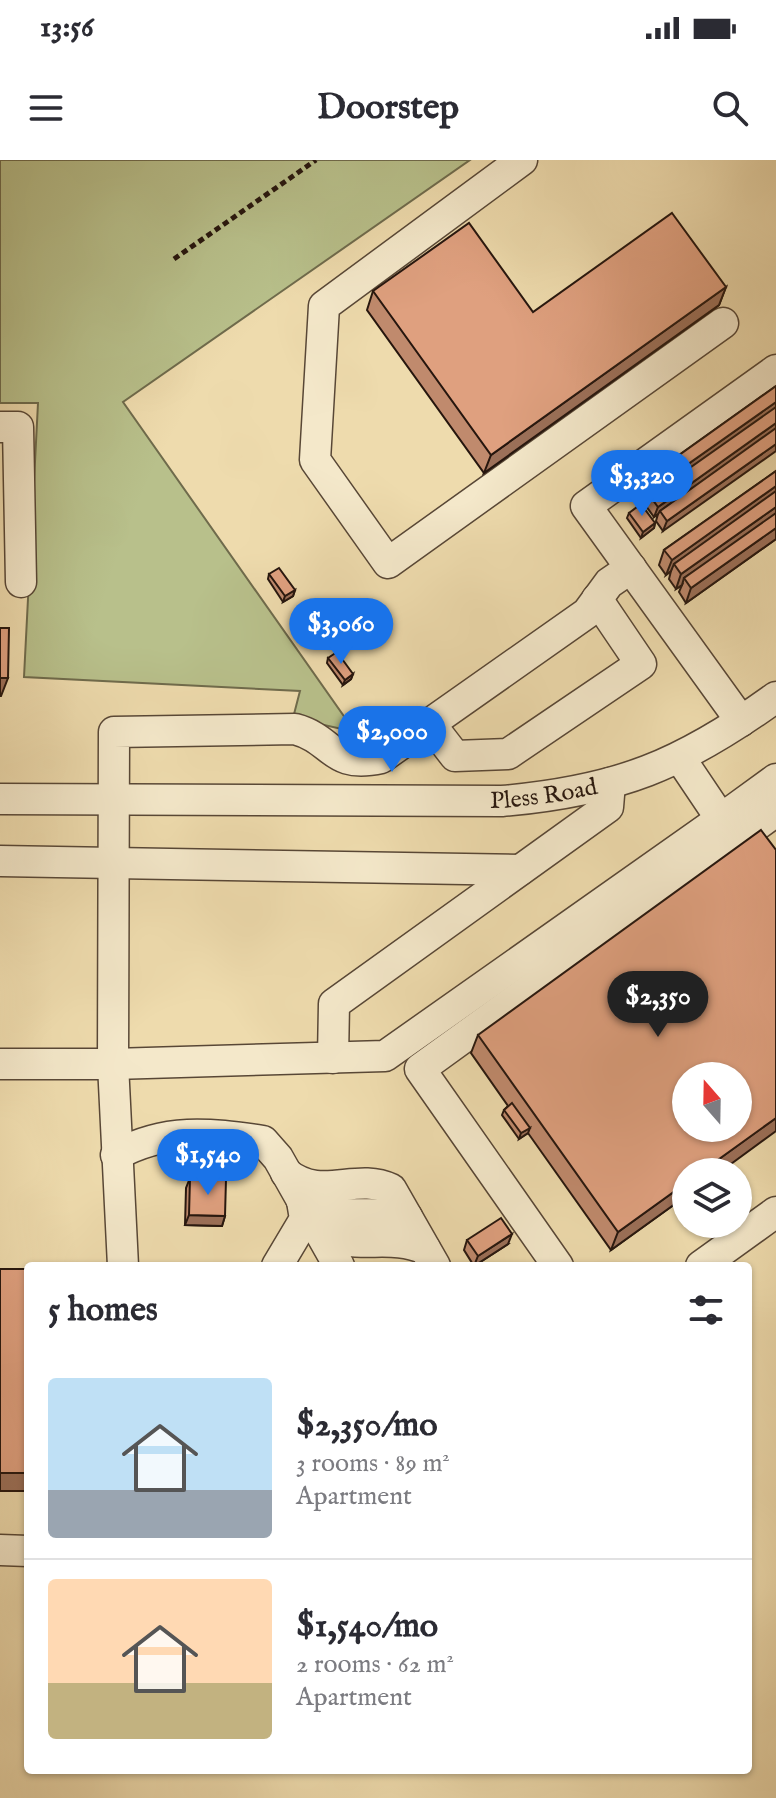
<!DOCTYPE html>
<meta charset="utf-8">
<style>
:root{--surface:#fff;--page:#f7f7f7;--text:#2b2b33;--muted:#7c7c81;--line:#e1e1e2;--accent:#1a73e8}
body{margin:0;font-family:"IM FELL English",serif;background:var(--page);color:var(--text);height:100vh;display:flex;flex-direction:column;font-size:30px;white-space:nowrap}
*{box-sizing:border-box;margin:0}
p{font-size:26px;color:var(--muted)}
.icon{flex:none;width:44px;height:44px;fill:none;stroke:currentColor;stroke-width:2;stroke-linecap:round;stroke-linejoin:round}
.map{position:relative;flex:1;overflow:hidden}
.drawer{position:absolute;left:24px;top:1102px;width:728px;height:512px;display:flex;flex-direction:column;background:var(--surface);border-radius:8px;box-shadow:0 2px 6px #0004}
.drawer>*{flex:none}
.needle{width:52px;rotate:340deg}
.controls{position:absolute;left:672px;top:902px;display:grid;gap:16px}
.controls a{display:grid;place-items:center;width:80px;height:80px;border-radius:50%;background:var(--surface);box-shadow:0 2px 6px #0004;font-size:40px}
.price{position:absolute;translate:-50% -68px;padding:0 18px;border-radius:28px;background:var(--accent);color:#fff;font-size:26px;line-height:52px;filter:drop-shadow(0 2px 4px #0008)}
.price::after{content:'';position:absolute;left:50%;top:48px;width:24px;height:18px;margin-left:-12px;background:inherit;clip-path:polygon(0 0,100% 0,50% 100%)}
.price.current{background:#222;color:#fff}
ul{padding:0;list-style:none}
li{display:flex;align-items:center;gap:24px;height:200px;padding:0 24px}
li+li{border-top:2px solid var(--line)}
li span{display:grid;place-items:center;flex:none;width:224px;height:160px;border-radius:8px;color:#555}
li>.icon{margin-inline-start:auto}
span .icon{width:96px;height:96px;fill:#fffc;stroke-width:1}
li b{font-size:34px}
h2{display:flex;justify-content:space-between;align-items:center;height:96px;padding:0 24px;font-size:34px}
.status{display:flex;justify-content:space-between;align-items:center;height:56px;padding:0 40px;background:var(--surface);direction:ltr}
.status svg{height:22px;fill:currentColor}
header{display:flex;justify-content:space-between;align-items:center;height:104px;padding:0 24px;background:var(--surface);font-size:36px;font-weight:700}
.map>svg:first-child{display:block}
</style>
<div class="status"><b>13:56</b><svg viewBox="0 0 49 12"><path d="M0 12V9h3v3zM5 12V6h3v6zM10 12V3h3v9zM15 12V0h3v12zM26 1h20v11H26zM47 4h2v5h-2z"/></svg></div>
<header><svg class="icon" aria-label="menu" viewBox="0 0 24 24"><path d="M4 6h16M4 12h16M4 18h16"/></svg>Doorstep<svg class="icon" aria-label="search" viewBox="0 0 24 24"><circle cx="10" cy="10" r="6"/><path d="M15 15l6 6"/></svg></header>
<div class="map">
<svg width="776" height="1638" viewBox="0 0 776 1638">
<rect width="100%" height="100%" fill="#eedbad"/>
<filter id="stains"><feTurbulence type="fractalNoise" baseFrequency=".0025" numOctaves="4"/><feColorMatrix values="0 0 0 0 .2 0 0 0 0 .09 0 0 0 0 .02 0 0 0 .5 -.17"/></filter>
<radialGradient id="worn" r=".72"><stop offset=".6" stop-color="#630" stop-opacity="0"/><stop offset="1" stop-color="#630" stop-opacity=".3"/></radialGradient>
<path fill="#b8c08b" stroke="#6f6b4c" stroke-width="2" d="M0 0H470L123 242 355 572 293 558 300 531 24 517 38 243H0Z"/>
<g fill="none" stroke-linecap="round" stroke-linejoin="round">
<g stroke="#584736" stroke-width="33">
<g id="minor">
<path d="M522 0 324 146 315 300 388 403 723 163"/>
<path d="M0 267H18L21 422"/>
<path d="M631 408 609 423 587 453 381 598C330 609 335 580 295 569L114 572 113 904 385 896 721 659"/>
<path d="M741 561 586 346 776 210"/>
<path d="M431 565 455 596 508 594 641 504 597 439"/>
<path d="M680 598 721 659 776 619"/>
<path id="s1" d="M0 639 502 641C618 631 682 605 776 537"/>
<path d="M0 701 520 710"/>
<path d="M333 898 334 844 608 647 610 623"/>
<path d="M0 904H113L123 1106"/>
<path d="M116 995C166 968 208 973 263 981L278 998 339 1106"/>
<path d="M286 1013C322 1042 355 1012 391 1029L435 1106"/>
<path d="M302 1041C339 1063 367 1049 407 1057"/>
<path d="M318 1070C354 1093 387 1072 425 1089"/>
<path d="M277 1106 305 1059 302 1041"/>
<path d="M558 1106 420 909 776 651"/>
<path d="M701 1106 776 1052"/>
<path d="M0 1390 28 1391"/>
</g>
</g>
<path stroke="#26160e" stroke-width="5" stroke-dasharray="6 4" stroke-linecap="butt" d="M174 99 316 0"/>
<use href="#minor" stroke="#f4e8ca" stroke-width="30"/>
</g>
<g fill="#c08a6d" stroke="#26160e" stroke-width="2">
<path d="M726 127 719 145 484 313 367 150 373 131 533 152Z"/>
<path d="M776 226 663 371 656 361 658 354 654 357 646 346 648 340 644 343 636 333 640 323Z"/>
<path d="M776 311V379L686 443 679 432 682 425 676 429 669 419 671 411 666 415 659 405 664 390Z"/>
<path d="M629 353 655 363 654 368 641 378 627 358Z"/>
<path d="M269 414 295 430 293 436 283 442 268 419Z"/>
<path d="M297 454 321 476 311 482 295 459Z"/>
<path d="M328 498 353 514 351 519 343 525 327 503Z"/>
<path d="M478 875 686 1012V1036L611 1090 528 973 519 979 502 955 504 950 508 946 471 893Z"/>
<path d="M190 1018 225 1056 222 1066 185 1065 186 1028Z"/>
<path d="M467 1080 508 1084 474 1106 464 1090Z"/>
</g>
<g fill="#9c7059" stroke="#26160e" stroke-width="2">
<path d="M726 127 719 145 484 313 491 295Z"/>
<path d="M776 242V249L650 336 648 340 644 343 647 333Z"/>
<path d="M776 263V270L660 351 658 354 654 357 658 347Z"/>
<path d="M776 284V291L663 371 667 361Z"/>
<path d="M776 326V337L674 404 671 411 666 415 672 400Z"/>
<path d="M776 347V358L684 418 682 425 676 429 681 414Z"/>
<path d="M655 363 654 368 641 378 643 372Z"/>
<path d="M776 368V379L686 443 691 428Z"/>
<path d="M295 430 293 436 283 442 285 436Z"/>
<path d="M322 471 321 476 311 482 313 477Z"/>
<path d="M353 514 351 519 343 525 345 520Z"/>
<path d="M0 518H8L1 536H0Z"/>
<path d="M776 958V971L720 1012H701Z"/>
<path d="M530 968 528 973 519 979 521 973Z"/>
<path d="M686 1023V1036L611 1090 618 1072Z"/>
<path d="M189 1055 225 1056 222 1066 185 1065Z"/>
<path d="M512 1074 508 1084 474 1106 478 1096Z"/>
<rect x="0" y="1313" width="28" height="18"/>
</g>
<g fill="#dfa07f" stroke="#26160e" stroke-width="2" fill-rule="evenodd">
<path d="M672 53 726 127 491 295 373 131 469 63 533 152Z"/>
<path d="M776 226V242L647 333 640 323Z"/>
<path d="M776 247V263L658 347 650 336Z"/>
<path d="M776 268V284L667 361 660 351Z"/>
<path d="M776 311V326L672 400 664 390Z"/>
<path d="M776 331V347L681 414 674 404Z"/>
<path d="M641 344 655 363 643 372 629 353Z"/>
<path d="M776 353V368L691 428 684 418Z"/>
<path d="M279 408 295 430 285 436 269 414Z"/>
<path d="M306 448 322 471 313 477 297 454Z"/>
<path d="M0 468H9L8 518H0Z"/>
<path d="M337 492 353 514 345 520 328 498Z"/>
<path d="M761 670 776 690V958L701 1012H686V1023L618 1072 478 875ZM686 916H738V968H686Z"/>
<path d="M512 943 530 968 521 973 504 950Z"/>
<path d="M190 1018 226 1019 225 1056 189 1055Z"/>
<path d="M501 1058 512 1074 478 1096 467 1080Z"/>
<rect x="0" y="1109" width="28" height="204"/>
</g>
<g text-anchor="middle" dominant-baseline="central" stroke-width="6" stroke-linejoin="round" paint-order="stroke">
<g font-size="24" fill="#26160e" stroke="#f4e8ca">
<text stroke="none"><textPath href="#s1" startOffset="544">Pless Road</textPath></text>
</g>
</g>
<rect width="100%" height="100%" filter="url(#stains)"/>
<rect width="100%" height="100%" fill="url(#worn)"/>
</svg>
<div class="controls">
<a><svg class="needle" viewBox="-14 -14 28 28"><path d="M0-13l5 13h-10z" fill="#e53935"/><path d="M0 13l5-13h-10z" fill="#7c7c81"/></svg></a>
<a><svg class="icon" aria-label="layers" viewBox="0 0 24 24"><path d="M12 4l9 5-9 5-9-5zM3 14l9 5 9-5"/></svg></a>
</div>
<b class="price" style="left:642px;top:358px">$3,320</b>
<b class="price" style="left:341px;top:506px">$3,060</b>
<b class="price" style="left:392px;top:614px">$2,000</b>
<b class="price current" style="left:658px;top:879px">$2,350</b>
<b class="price" style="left:208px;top:1037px">$1,540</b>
<section class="drawer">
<h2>5 homes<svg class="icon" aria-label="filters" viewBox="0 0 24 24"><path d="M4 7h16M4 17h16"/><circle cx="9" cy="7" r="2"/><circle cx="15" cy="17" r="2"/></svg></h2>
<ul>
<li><span style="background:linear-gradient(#bfe0f5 70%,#9aa5b1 0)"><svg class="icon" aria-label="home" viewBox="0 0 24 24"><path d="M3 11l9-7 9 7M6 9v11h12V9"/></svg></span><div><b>$2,350/mo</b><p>3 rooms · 89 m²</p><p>Apartment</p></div></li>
<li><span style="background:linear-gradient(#ffd9b3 65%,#c2b280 0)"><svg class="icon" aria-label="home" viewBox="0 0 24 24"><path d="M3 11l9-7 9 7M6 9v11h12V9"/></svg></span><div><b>$1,540/mo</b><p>2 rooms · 62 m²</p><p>Apartment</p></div></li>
</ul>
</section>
</div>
